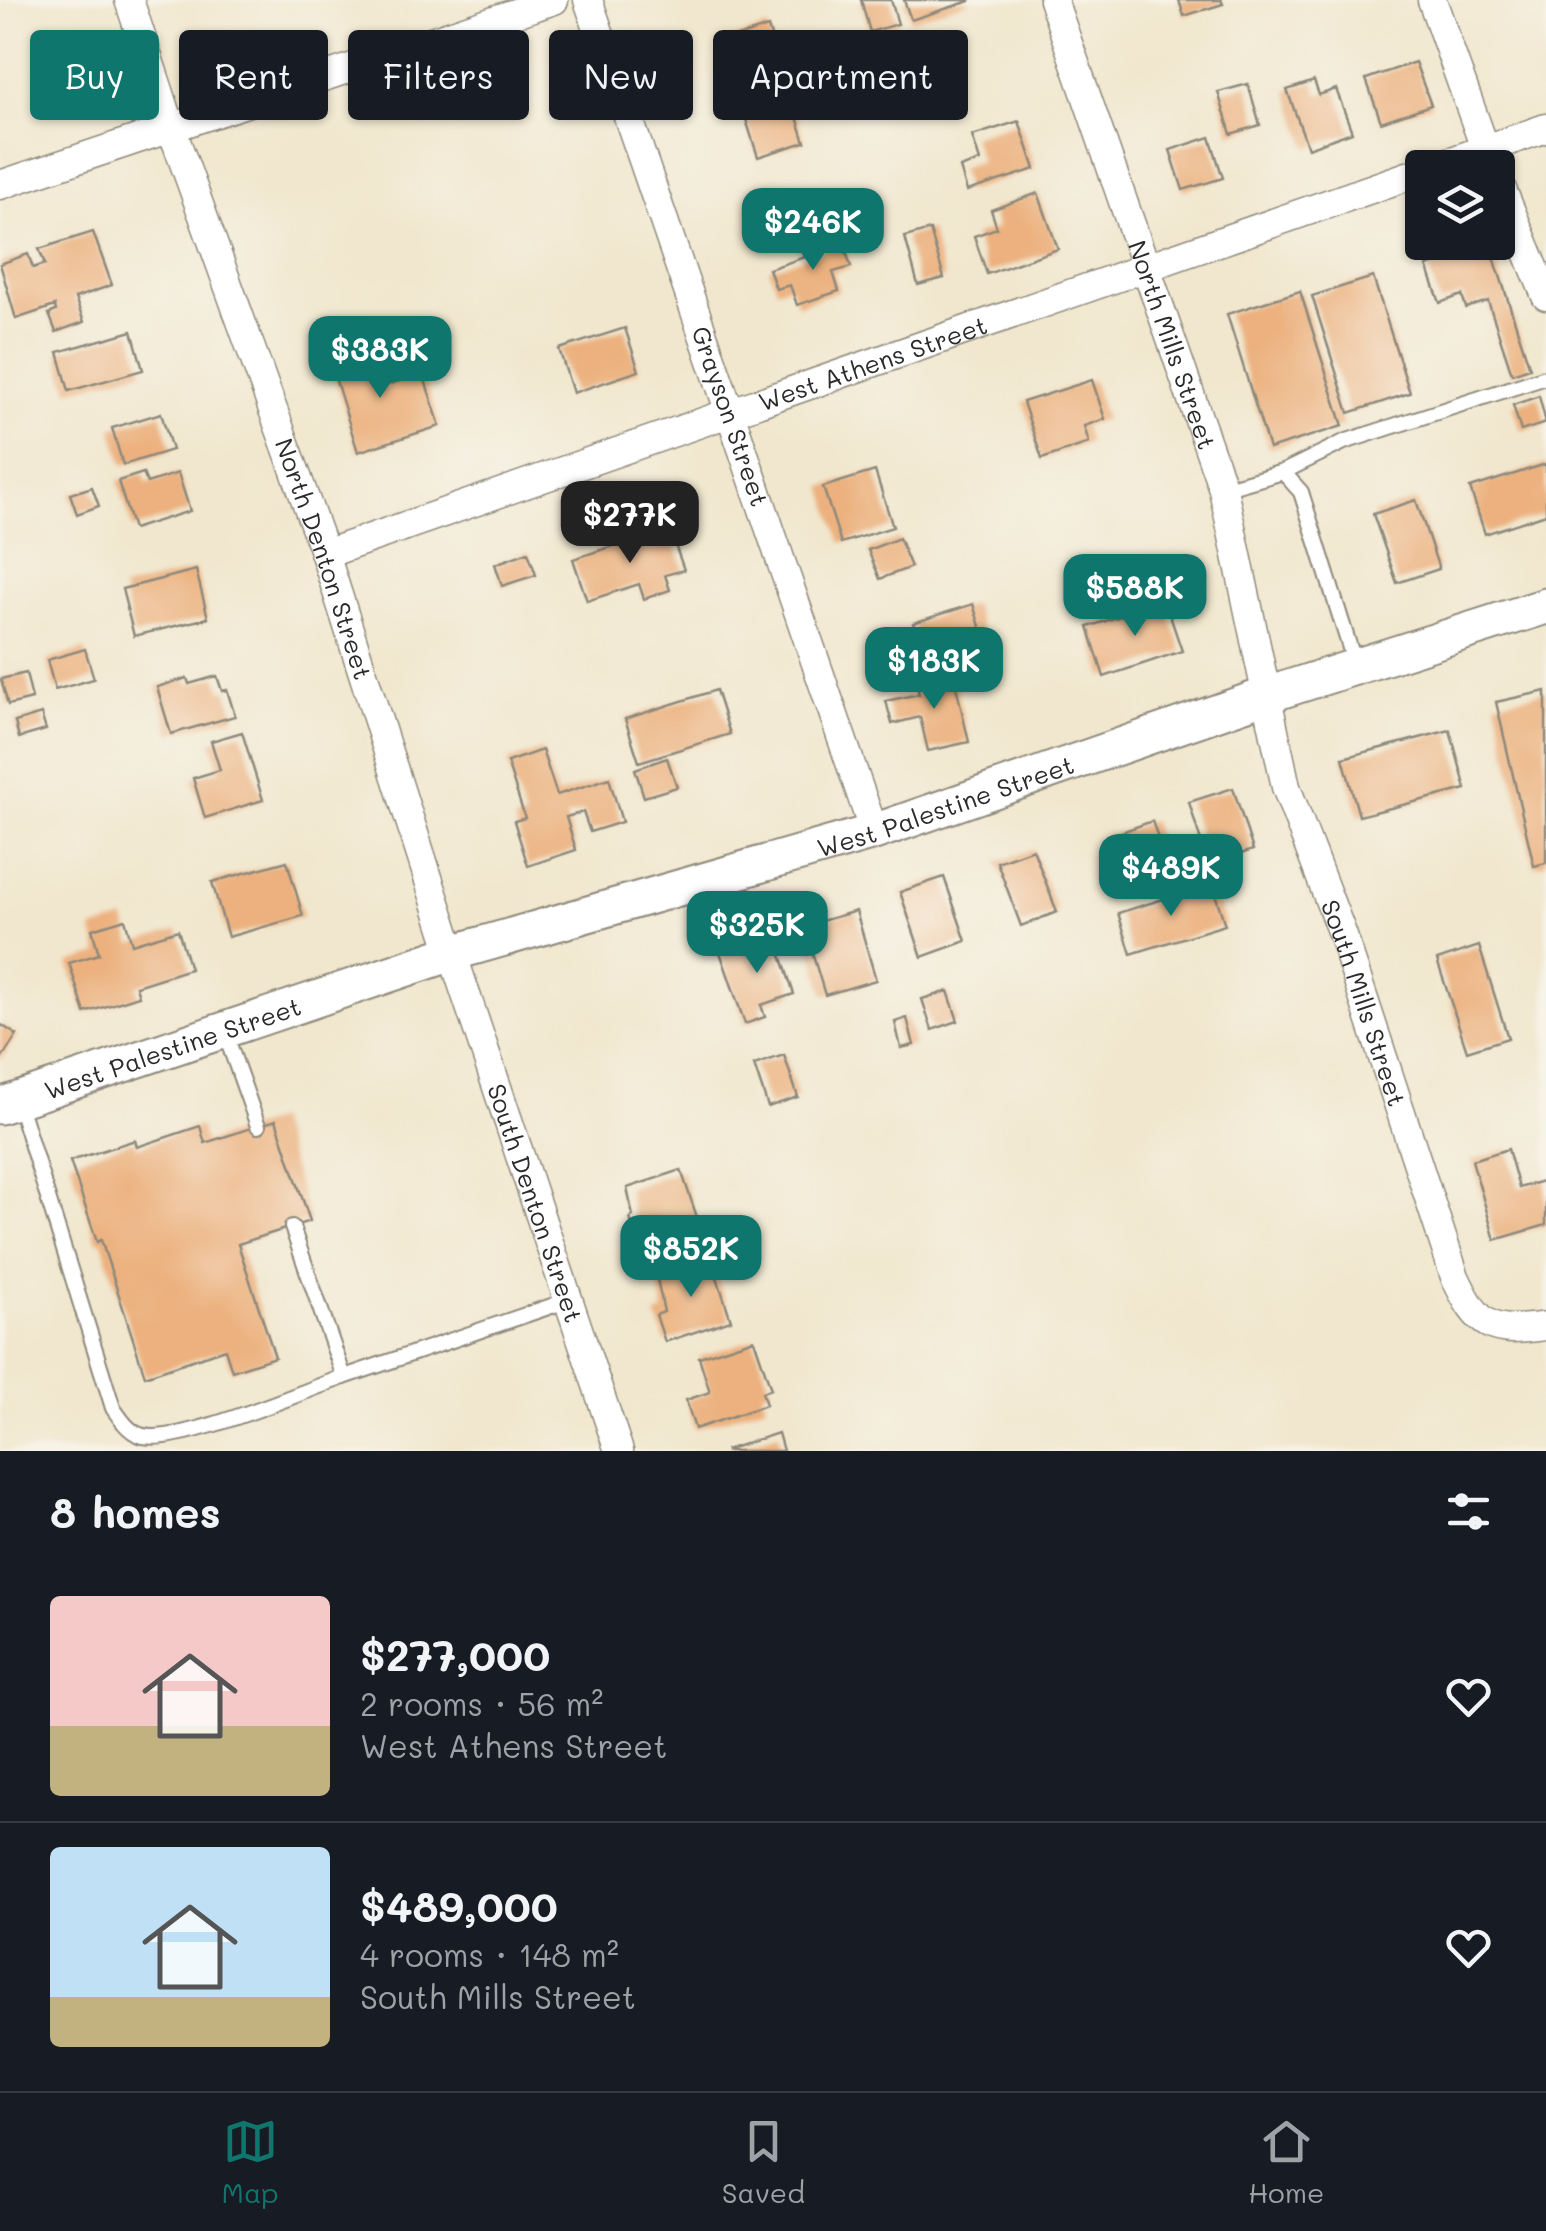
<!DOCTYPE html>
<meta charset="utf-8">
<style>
:root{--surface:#171b24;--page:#242831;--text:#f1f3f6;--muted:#9ea1a6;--line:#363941;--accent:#0f766e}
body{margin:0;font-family:Mali,sans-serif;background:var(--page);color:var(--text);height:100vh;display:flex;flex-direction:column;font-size:38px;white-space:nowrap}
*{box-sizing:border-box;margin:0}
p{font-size:32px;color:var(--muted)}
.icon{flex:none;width:55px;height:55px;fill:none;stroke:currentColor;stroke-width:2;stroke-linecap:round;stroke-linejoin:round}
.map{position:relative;height:1451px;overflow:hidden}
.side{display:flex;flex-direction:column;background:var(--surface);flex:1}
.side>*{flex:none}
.top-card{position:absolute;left:30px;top:30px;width:1000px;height:90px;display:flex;gap:20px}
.fabs{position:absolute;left:1405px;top:150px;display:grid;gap:20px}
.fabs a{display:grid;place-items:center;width:110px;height:110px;border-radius:10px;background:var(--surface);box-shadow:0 2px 8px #0004;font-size:50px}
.price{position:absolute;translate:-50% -85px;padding:0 22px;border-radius:20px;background:var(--accent);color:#fff;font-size:32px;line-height:65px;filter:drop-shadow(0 2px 5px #0008)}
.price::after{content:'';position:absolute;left:50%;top:60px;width:30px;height:22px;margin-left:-15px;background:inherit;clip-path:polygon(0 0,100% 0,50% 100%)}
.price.active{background:#222;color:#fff}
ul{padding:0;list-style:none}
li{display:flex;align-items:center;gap:30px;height:250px;padding:0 50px}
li+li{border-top:2px solid var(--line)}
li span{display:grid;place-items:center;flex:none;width:280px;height:200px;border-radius:10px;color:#555}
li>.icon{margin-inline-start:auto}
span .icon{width:120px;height:120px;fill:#fffc;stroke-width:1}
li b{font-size:42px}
h2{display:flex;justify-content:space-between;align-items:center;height:120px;padding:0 50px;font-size:42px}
.pill{padding:0 35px;border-radius:10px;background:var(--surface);box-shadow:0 2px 8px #0004;font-size:35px;line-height:90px}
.pill.active{background:var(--accent);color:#fff}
.tab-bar{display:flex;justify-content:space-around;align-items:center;height:140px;border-top:2px solid var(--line);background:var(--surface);font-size:28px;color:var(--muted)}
.tab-bar a{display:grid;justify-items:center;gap:5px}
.tab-bar .active{color:var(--accent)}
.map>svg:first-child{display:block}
</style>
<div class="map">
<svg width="1546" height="1451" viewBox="0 0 1546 1451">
<rect width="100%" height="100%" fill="#f7f3e8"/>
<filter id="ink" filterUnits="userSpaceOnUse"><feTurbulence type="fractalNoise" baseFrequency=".01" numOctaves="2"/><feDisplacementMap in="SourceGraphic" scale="20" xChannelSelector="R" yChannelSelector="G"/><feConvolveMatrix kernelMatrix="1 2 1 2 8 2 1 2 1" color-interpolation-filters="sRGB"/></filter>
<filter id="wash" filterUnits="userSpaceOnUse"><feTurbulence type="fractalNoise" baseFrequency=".0048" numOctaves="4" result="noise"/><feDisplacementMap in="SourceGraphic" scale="40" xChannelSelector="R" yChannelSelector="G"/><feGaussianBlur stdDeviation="2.25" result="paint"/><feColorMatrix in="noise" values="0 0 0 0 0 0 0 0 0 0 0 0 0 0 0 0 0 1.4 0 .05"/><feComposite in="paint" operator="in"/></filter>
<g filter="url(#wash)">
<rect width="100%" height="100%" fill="#f1e7ce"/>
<g id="blocks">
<g fill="#ecb17e">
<path d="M861 0H891L898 24 870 32Z"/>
<path d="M904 0H970V1L911 20Z"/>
<path d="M1179 0H1221L1223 4 1184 16Z"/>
<path d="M768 27 805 142 758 157 721 42Z"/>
<path d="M1415 62 1431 105 1381 122 1366 79Z"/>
<path d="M1314 81 1319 95 1336 89 1352 132 1308 148 1287 90Z"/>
<path d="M1248 84 1260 125 1231 134 1218 92Z"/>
<path d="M1019 121 1035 169 967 191 960 168 980 161 972 136Z"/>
<path d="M1210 137 1223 178 1183 190 1170 150Z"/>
<path d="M1038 193 1058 249 987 274 974 236 997 228 991 210Z"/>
<path d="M930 230 944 278 918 285 905 237Z"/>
<path d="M93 232 112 285 75 298 84 322 56 332 49 314 56 311 55 306 16 319 0 264 28 254 33 268 45 264 39 249Z"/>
<path d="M841 236 851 267 833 272 839 291 797 305 790 285 776 289 769 269 826 250 823 242Z"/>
<path d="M1490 245 1530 368 1512 374 1488 301 1466 308 1462 295 1440 303 1427 266Z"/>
<path d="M1373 277 1410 393 1349 413 1312 296Z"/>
<path d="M1300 291 1343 426 1269 449 1227 314Z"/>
<path d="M625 328 639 371 573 393 559 349Z"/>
<path d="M132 331 143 370 69 391 58 352Z"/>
<path d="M366 343 380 387 423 374 440 426 358 452 328 355Z"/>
<path d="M1092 380 1105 419 1084 426 1089 443 1042 459 1023 402Z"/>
<path d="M1539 396 1546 423 1521 431 1513 405Z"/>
<path d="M161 413 172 450 123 465 112 428Z"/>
<path d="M1546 464V514L1485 534 1470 488Z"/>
<path d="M875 471 893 527 841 543 823 487Z"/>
<path d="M143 473 147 483 178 473 190 511 133 529 118 481Z"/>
<path d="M92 487 99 506 77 514 70 494Z"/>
<path d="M1416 500 1439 569 1397 583 1373 514Z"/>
<path d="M669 528 684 570 665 575 670 590 644 599 639 584 587 601 573 559Z"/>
<path d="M899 538 911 567 880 579 868 550Z"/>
<path d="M528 552 536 575 502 586 495 564Z"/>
<path d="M196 570 208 618 134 636 122 589Z"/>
<path d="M1165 601 1182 651 1104 677 1088 627Z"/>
<path d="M973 604 985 642 925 661 913 623Z"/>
<path d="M85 649 94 679 55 690 47 660Z"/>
<path d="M26 673 32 699 8 705 1 679Z"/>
<path d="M953 673 969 742 928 751 920 717 892 724 886 701 919 694 916 682Z"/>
<path d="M217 676 222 691 227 690 235 716 171 734 157 687 187 678 189 684Z"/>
<path d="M716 690 730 734 639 762 625 719Z"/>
<path d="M1546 691V863L1534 866 1496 702Z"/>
<path d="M41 714 46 730 19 738 15 722Z"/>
<path d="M1450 730 1466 789 1359 816 1343 758Z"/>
<path d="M242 732 263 800 205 818 193 778 220 770 211 741Z"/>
<path d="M542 750 557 795 609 778 622 822 590 832 583 812 566 817 576 850 528 866 514 821 525 818 507 762Z"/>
<path d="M667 758 677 787 644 797 635 769Z"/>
<path d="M1233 788 1253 850 1208 865 1189 802Z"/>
<path d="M1152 821 1170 873 1121 891 1102 839Z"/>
<path d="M1033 849 1057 912 1021 926 997 862Z"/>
<path d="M287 861 303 916 228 937 212 882Z"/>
<path d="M944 877 966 941 922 957 900 892Z"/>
<path d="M1212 884 1225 925 1131 954 1118 913Z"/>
<path d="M856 911 876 980 825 995 804 926Z"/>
<path d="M125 919 132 944 178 930 190 969 136 986 139 996 85 1013 69 963 99 954 92 929Z"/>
<path d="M774 934 794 994 761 1005 765 1017 745 1024 720 952Z"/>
<path d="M1479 946 1508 1038 1467 1051 1437 960Z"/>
<path d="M948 991 958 1021 932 1030 922 999Z"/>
<path d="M907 1018 914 1045 901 1048 895 1022Z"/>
<path d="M0 1024 17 1035 0 1061Z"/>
<path d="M784 1055 798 1097 768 1107 754 1065Z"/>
<path d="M276 1120 310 1221 238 1244 275 1357 232 1371 225 1349 145 1376 101 1240 97 1242 70 1161 135 1140 137 1147 200 1126 205 1143Z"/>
<path d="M1508 1149 1519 1188 1546 1180V1225L1495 1240 1472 1160Z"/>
<path d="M681 1170 703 1235 638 1257 629 1229 633 1227 630 1218 633 1216 627 1188Z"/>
<path d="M710 1256 731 1320 665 1342 656 1315 664 1312 656 1274Z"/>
<path d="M754 1339 771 1389 762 1392 766 1405 695 1429 686 1400 710 1392 699 1357Z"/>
<path d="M778 1433 783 1451H726V1450Z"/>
</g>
</g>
</g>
<g filter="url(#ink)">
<use href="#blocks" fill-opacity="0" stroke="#8e897c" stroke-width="2.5"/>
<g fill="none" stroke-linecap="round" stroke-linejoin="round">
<g stroke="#8e897c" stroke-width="18">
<g id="service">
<path d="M1283 472 1344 442 1546 377"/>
<path d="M1223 489 1283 472 1301 492 1355 664"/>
<path d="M225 1033 258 1126"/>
<path d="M18 1101 113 1408C120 1418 128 1431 140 1435 174 1448 305 1390 344 1377L292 1227"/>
<path d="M344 1377 569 1300"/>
</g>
</g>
<g stroke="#8e897c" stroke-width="31">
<g id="minor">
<path id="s1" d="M129 0 171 127 325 554 452 953 619 1451"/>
<path id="s2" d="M588 0 874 832"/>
<path id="s3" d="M1053 0 1223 489 1286 787 1343 936 1455 1277C1479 1328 1490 1334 1546 1326"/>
<path d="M1432 0 1492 168"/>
<path d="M1432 168 1546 128"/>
<path d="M1498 180 1546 296"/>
<path d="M0 185 554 0"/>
<path id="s4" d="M325 554 1422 171"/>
</g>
</g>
<g stroke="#8e897c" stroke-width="39">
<g id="tertiary">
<path id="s5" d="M0 1106 452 953 874 832 1267 695 1546 606"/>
</g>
</g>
<use href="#service" stroke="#fff" stroke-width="14"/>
<use href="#minor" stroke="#fff" stroke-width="28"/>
<use href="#tertiary" stroke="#fff" stroke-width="35"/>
</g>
</g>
<g text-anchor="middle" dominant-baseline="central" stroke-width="8" stroke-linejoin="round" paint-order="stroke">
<g font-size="25" fill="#2b2b2b" stroke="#f7f3e8">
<text stroke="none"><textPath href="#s3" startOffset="365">North Mills Street</textPath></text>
<text stroke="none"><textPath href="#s4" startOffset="580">West Athens Street</textPath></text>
<text stroke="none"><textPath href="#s2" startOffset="440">Grayson Street</textPath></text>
<text stroke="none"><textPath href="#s1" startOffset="592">North Denton Street</textPath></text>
<text stroke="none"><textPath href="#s5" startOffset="992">West Palestine Street</textPath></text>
<text stroke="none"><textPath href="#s3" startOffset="1052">South Mills Street</textPath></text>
<text stroke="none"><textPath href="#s5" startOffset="182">West Palestine Street</textPath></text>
<text stroke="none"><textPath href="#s1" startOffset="1270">South Denton Street</textPath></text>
</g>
</g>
</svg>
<div class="fabs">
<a><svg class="icon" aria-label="layers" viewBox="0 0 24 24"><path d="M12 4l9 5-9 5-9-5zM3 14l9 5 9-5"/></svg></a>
</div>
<b class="price" style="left:813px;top:273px">$246K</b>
<b class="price" style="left:380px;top:401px">$383K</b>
<b class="price active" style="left:630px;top:566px">$277K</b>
<b class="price" style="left:1135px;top:639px">$588K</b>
<b class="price" style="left:934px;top:712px">$183K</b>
<b class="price" style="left:1171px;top:919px">$489K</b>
<b class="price" style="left:757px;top:976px">$325K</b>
<b class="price" style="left:691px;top:1300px">$852K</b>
<div class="top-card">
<a class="pill active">Buy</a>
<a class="pill">Rent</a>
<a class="pill">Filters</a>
<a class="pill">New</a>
<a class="pill">Apartment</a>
</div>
</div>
<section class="side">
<h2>8 homes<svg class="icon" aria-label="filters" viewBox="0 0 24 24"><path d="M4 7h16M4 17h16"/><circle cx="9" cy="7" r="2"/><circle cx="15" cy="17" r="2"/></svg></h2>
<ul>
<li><span style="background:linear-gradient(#f6c9c9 65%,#c2b280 0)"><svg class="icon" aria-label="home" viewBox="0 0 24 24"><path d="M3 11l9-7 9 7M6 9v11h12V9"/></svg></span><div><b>$277,000</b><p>2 rooms · 56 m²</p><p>West Athens Street</p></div><svg class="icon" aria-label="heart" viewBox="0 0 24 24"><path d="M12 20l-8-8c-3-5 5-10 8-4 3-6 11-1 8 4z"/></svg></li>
<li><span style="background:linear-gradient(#bfe0f5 75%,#c2b280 0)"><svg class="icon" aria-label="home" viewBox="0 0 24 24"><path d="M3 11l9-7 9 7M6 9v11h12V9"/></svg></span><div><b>$489,000</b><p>4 rooms · 148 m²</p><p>South Mills Street</p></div><svg class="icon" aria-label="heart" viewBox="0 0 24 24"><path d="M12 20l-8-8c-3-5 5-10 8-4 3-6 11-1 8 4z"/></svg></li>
</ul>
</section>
<nav class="tab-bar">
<a class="active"><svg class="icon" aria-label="map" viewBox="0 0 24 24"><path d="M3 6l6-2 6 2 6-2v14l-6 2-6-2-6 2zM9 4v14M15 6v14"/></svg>Map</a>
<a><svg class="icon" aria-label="saved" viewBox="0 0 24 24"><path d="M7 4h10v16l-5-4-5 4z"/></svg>Saved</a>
<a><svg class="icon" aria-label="home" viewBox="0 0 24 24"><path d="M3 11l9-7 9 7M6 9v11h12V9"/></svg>Home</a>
</nav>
